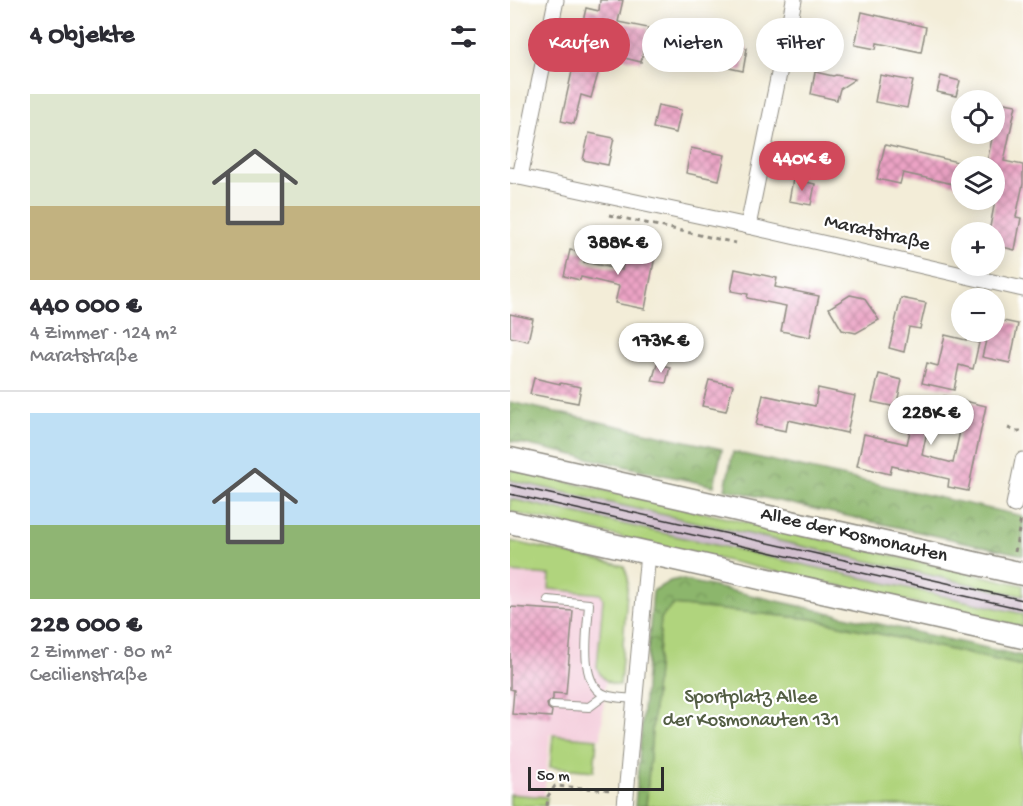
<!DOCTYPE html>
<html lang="de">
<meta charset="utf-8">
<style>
:root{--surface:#fff;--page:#f2f2f3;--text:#2b2b33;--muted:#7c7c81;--line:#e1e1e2;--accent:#d1495b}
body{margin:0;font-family:"Gochi Hand",sans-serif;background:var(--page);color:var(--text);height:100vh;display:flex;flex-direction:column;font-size:22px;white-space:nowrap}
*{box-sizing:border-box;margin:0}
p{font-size:20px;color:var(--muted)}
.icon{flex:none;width:33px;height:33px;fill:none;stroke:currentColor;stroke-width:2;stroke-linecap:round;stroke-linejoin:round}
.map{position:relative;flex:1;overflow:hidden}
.panel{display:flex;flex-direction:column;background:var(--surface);width:510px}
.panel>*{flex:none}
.guide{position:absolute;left:18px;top:18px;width:405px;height:54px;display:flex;gap:12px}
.tools{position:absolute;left:441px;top:90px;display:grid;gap:12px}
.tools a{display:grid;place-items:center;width:54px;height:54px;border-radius:50%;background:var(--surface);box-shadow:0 3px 15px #0003;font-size:30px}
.scale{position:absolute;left:18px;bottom:15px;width:136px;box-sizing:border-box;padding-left:6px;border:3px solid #2b2b2b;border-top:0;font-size:16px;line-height:21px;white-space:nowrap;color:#2b2b2b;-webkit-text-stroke:4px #fff;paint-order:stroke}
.price{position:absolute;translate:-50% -51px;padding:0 14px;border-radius:21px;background:#fff;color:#222;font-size:20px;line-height:39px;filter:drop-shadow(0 2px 3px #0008)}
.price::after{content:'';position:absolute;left:50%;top:36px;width:18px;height:14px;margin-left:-9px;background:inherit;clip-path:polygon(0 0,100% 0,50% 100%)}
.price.active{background:var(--accent);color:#fff}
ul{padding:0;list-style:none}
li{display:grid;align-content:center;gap:12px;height:318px;padding:0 30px}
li+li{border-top:2px solid var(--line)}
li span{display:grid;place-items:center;height:186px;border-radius:0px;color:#555}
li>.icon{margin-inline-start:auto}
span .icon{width:108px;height:108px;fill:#fffc;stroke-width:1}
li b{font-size:26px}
h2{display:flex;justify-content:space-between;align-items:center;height:72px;padding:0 30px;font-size:26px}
.pill{padding:0 21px;border-radius:27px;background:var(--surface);box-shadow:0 3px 15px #0003;font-size:21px;line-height:54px}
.pill.active{background:var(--accent);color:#fff}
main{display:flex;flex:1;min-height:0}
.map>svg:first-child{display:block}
</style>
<main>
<section class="panel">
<h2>4 Objekte<svg class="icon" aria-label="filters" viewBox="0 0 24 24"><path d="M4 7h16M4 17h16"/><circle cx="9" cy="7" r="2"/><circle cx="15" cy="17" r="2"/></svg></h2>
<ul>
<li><span style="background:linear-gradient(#dfe7d0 60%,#c2b280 0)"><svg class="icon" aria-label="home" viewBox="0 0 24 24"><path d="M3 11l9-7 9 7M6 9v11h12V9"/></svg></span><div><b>440 000 €</b><p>4 Zimmer · 124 m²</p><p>Maratstraße</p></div></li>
<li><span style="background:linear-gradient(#bfe0f5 60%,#8fb573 0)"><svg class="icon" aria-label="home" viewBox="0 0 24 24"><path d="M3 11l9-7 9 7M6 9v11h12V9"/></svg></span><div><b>228 000 €</b><p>2 Zimmer · 80 m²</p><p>Cecilienstraße</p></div></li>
</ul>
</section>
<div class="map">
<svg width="513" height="806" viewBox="0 0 513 806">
<defs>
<pattern id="forest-crowns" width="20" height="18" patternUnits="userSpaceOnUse" patternTransform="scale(1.5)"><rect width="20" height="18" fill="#8cb66c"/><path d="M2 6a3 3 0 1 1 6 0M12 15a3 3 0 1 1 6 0" fill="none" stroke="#739459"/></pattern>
<pattern id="building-cross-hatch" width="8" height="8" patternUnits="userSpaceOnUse" patternTransform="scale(1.5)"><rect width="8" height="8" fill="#eca3c5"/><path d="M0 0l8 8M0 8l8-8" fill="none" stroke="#bf85a0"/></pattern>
</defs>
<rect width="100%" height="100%" fill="#fff"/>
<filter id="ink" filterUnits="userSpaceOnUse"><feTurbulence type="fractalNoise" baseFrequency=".0167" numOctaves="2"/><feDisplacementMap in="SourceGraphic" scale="12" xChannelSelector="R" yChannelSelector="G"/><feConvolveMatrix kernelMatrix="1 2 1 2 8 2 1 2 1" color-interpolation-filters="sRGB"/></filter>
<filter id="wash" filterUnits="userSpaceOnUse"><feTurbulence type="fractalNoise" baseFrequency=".008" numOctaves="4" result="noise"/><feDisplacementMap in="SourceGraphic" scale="24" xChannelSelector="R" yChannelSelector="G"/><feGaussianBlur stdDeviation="1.35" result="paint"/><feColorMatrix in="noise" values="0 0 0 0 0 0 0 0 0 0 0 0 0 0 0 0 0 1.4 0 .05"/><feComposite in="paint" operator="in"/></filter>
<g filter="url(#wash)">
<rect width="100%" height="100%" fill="#f3edd8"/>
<path fill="#f4cfdd" d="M0 570 103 578 91 738 40 734 34 796 0 794Z"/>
<path fill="#d0bdcd" d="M0 480 513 596V614L0 499Z"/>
<g fill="#b0d47d" stroke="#6e8054" stroke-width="1.5">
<path d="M0 469 513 585V596L0 480Z"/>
<path d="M0 499 513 614V627L0 512Z"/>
<path d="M0 541 114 566 118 578 110 685C98 684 91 679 87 667L93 599 91 594 39 589 40 575 0 572Z"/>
<path d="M163 605 303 619 513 666V806H136L151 618Z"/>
<path d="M43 735 87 739 84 771 40 767Z"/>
<path d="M0 794 37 797 36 806H0Z"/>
</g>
<g fill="url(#forest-crowns)" stroke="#5c704c" stroke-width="1.5">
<path d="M0 402 212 449 204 486 0 441Z"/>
<path d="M223 452 513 516V555L215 489Z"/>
<path d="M169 579 513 656V666L303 619 163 605 151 618 136 806H125L143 591 160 581Z"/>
</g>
<g id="blocks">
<g fill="url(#building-cross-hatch)">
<path d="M90 0H113L108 22 138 28 131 62 94 53 81 98 71 95 64 124 51 121 76 8 89 11Z"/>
<path d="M352 12 416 27 411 52 367 43 366 49 345 45Z"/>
<path d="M214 43 237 48 233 71 210 66Z"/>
<path d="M305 72 323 76 326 75 345 79 330 89 327 100 301 94Z"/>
<path d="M370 75 403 81 397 108 365 102Z"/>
<path d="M431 76 450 81 446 96 427 92Z"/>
<path d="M484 101 506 105 494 161 513 165V184L506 217 511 218 505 250 484 245V232H479L484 206V166H476L483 134H484Z"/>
<path d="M148 105 171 110 166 133 143 128Z"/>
<path d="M79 133 104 138 98 165 73 160Z"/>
<path d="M375 145 452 163V186L393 173 390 184 367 179Z"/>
<path d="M181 148 215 155 209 180 176 173Z"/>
<path d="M283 179 305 184 301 205 279 201Z"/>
<path d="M60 250 76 253 74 262 112 270 116 250 145 256 135 309 105 303 109 286 71 277 70 280 54 276Z"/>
<path d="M225 269 267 278 265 287 309 296 300 337 271 331 276 306 237 298 238 294 221 291Z"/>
<path d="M340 295 354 298 369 320 346 333 332 330 319 308Z"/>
<path d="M391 298 416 303 410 329 399 327 394 352 379 348Z"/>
<path d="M0 314 23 319 18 341 0 337Z"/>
<path d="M484 319 508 324 500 363 472 357 478 332H484Z"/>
<path d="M435 335 469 343 463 369 449 365 444 390 412 383 417 363 428 366Z"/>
<path d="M147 364 160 367 156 383 142 381Z"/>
<path d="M369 374 392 380 386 407 362 402Z"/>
<path d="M24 378 50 384 51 383 71 387 68 403 20 394Z"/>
<path d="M199 380 223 385 216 411 192 406Z"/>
<path d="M308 388 345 396 337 433 278 420 276 431 246 425 253 395 305 406Z"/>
<path d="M434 396 476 406 458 491 438 487 439 479 382 466 380 474 347 466 354 434 397 444 403 419 419 422 412 455 443 463 450 431 427 427Z"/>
<path d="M0 607 63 611 56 694 43 693V699L37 704 38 708 42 711 41 717 2 714 4 690 0 689Z"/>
</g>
</g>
</g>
<g filter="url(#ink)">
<use href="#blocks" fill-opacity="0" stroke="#8f8c82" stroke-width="1.5"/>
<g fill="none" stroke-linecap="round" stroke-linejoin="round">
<g stroke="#8f8c82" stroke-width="10">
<g id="lane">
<path d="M38 600 79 604C78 628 67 685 96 695 104 698 115 698 124 699"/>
<path d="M43 705 79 707 95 695"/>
</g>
</g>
<g stroke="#8f8c82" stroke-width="17">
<g id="street">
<path d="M0 175 238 226 513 289"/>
<path d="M10 177 46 0"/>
<path d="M238 226 284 0"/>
<path d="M504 505 513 460"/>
<path d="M115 806 138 553"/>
</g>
</g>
<g stroke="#8f8c82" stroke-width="25">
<g id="secondary">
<path d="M0 459 513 574"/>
<path d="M0 522 513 637"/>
</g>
</g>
<g stroke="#8f8c82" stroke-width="3" stroke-dasharray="4.5 4.5" stroke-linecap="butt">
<path d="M99 215 226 243"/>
<path d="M498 428 506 431H513"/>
<path d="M505 552 511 518"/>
<path d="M37 806 38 796 45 786 102 790"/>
</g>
<use href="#lane" stroke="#fff" stroke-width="8"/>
<use href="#street" stroke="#fff" stroke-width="15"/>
<use href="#secondary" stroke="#fff" stroke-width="22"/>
<g stroke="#2b2b2b" stroke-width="1.5">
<path d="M0 485 513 600"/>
<path d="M0 494 513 609"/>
</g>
</g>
</g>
<g text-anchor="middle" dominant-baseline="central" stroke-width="4.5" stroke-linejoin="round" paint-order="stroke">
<g font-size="20" fill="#2b2b2b" stroke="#fff">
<text transform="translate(367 234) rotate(13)">Maratstraße</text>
<text transform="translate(344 536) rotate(13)">Allee der Kosmonauten</text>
</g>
<g font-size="20" fill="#535e44" stroke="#fff">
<text x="241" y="698">Sportplatz Allee<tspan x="241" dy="23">der Kosmonauten 131</tspan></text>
</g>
</g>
</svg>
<div class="tools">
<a><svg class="icon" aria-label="locate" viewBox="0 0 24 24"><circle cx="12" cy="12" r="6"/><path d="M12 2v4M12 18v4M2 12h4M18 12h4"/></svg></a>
<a><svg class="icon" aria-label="layers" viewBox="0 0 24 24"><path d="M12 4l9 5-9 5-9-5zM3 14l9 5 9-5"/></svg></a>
<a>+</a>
<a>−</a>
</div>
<div class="scale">50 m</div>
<b class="price active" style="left:292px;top:192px">440K €</b>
<b class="price" style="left:108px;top:276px">388K €</b>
<b class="price" style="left:151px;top:374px">173K €</b>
<b class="price" style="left:421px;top:446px">228K €</b>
<div class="guide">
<a class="pill active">Kaufen</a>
<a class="pill">Mieten</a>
<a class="pill">Filter</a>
</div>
</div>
</main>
